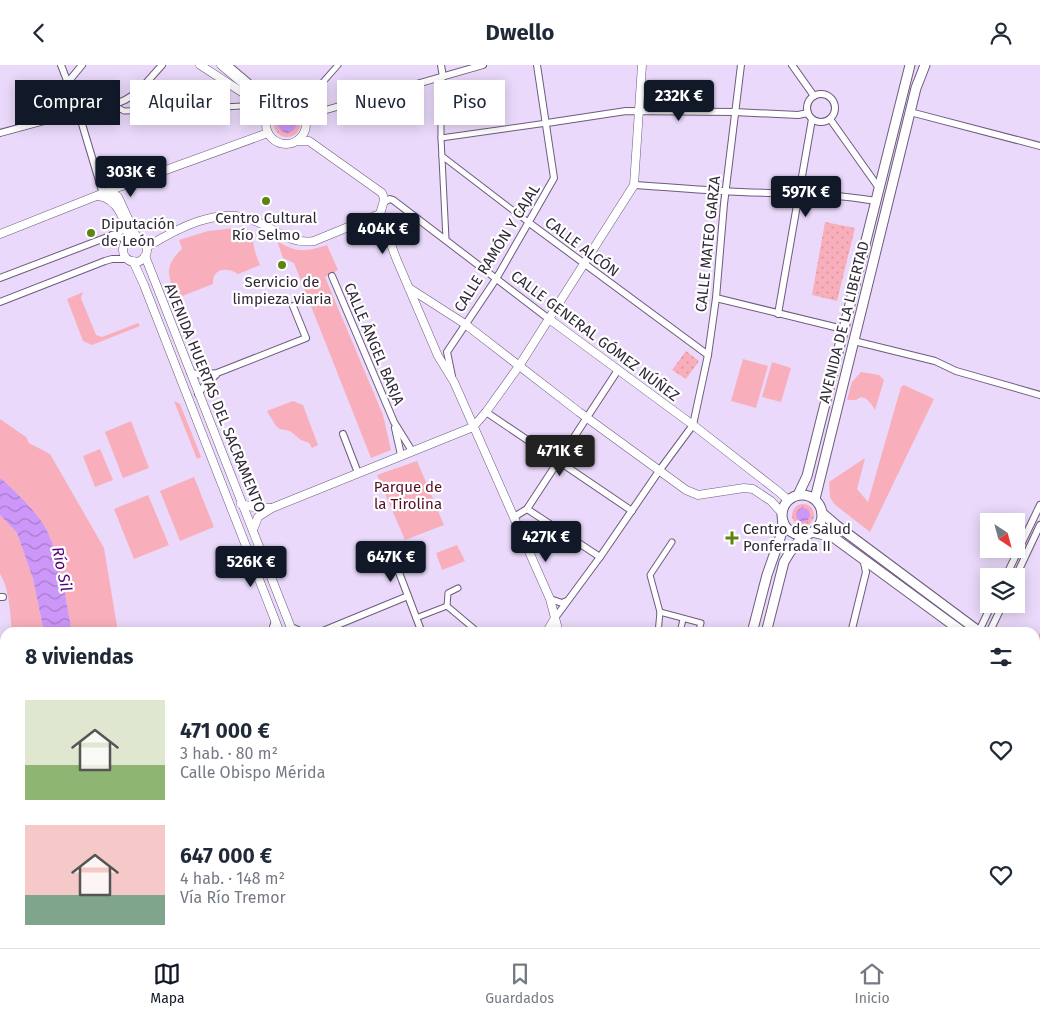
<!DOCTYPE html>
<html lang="es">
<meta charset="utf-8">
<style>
:root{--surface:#fff;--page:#f6f6f7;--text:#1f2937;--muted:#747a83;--line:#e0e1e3;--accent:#111827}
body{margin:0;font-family:"Fira Sans",sans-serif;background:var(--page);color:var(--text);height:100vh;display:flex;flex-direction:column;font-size:19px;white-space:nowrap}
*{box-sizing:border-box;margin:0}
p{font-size:16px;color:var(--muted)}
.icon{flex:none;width:28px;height:28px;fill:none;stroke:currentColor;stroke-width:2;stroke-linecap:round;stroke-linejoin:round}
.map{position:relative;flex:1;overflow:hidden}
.panel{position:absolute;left:0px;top:562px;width:1040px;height:321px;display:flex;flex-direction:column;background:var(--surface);border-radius:15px 15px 0 0;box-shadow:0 2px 12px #0003}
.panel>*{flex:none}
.guide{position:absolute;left:15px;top:15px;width:500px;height:45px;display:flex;gap:10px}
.needle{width:32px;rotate:144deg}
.controls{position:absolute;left:980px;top:448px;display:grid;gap:10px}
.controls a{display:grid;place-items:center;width:45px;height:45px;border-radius:0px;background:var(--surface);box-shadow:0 2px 12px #0003;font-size:25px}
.price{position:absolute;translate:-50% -42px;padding:0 11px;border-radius:5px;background:var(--accent);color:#fff;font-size:16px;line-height:32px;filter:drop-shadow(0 1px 2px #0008)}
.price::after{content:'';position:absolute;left:50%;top:30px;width:15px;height:11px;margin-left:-8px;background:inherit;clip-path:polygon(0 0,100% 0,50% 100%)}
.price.on{background:#222;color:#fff}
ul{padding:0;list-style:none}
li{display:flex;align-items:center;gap:15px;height:125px;padding:0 25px}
li span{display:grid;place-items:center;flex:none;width:140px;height:100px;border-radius:0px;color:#555}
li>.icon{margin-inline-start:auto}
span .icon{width:60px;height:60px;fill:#fffc;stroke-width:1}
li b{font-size:21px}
h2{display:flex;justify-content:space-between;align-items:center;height:60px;padding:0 25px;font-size:21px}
.chip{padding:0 18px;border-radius:0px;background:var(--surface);box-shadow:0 2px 12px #0003;font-size:18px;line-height:45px}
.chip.on{background:var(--accent);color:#fff}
header{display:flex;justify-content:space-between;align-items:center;height:65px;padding:0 25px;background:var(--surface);font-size:22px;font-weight:700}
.menu{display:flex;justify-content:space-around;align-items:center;height:70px;border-top:1px solid var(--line);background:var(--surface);font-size:14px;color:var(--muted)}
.menu a{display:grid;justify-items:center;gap:2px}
.menu .on{color:var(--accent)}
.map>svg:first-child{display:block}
</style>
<header><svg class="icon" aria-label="back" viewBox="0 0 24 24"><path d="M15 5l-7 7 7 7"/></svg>Dwello<svg class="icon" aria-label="person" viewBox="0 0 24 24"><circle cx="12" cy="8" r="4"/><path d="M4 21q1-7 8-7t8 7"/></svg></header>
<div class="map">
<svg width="1040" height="883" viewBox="0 0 1040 883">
<defs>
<pattern id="grass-dots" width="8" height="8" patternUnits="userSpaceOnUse" patternTransform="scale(1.25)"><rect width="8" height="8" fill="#f8afbb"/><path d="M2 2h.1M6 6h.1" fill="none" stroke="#d597a1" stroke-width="1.8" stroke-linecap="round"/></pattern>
<pattern id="water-waves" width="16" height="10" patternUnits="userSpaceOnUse" patternTransform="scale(1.25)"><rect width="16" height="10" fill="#cc97f8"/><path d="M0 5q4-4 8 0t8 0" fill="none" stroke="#a67bca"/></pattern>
</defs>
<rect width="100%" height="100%" fill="#ead9fa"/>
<g fill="url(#grass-dots)">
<circle cx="287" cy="59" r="13"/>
<path d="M825 157 855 163 837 236 812 230Z"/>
<path d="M686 286 699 296 686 314 672 305Z"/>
<circle cx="803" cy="450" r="11"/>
<path d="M1040 568V595L1035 591V572Z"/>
<path d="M197 879H259L260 883H199Z"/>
</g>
<g fill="#f8afbb">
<path d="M235 163 253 165C252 178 255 188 260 200L238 209C227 202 212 203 213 219L177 233C168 212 163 201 182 184L179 175 208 166Z"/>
<path d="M277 176C297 188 305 187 327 180L338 205 325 212 383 350 391 385 371 393 294 198 283 193Z"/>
<path d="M83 227 81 233 96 270 102 272 138 258 140 261 92 280 83 276 67 234Z"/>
<path d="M743 294 768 301 756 343 731 336Z"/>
<path d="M772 297 791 303 781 337 762 332Z"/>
<path d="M861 307 879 310 884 315 875 345C872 340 868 333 861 332L856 335H847L852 317Z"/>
<path d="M904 320 934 334 870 467 834 439 830 432 829 417 865 393 857 424 868 437 901 322Z"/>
<path d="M174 336 180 339 201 392 197 394Z"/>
<path d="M293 336 303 340 318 380 312 383 309 378 301 375 290 366 280 364 276 361 267 346Z"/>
<path d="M0 354 26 372 29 378 50 389 104 483 118 567H72C65 533 62 493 45 462 38 449 12 422 0 413Z"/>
<path d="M131 356 149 403 123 413 105 367Z"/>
<path d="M100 384 113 415 95 422 83 391Z"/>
<path d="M417 396 444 460 405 475 377 410Z"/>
<path d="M194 412 214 462 180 476 160 426Z"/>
<path d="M148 430 169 480 134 494 114 444Z"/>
<path d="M0 450 17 468 33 514 44 567H12C10 549 10 525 0 509Z"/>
<path d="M457 480 465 496 442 505 436 488Z"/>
<path d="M1035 648 1040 651V842L1035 839Z"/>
<path d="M5 843V879H24L26 883H0V844Z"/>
<path d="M76 879H122L124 883H78Z"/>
<path d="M795 879H1015L1013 883H793Z"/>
</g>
<g fill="url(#water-waves)">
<circle cx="287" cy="59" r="9"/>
<path d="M0 413C12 422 38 449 45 462 62 493 65 533 72 567H44L33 514 17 468 0 450Z"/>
<circle cx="803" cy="450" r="7"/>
<path d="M122 879H177L180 883H124Z"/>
</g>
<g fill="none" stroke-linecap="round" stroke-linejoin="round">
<g stroke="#6e5b7e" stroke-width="7">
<g id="pedestrian">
<path d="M435 14 439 16 441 22V73L446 174"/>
<path d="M113 40 124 46 185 44 259 40 264 30 229 0"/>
<path d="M299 44 338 0"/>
<path d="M441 73 547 58"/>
<path d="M442 91 528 157"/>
<path d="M447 541 448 528 458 523"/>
<path d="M660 547 701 558 698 568"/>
<path d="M416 553 447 541 479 568"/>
<path d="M658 568 660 547 650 510 672 477"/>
<path d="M680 568 683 554"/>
</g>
</g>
<g stroke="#6e5b7e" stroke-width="8">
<g id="minor">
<path d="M61 0 76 39 103 129"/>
<path d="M441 0 443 12"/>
<path d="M792 0 814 31"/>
<path d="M68 17 82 0"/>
<circle cx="821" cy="43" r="14"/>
<path d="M910 47 1040 81"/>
<path d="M305 51 483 0"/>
<path d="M830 54 879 123"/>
<path d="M547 58 626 46 734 47 798 50 808 48"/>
<path d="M0 68 74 48 113 40 125 35 138 27 162 0"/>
<path d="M634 120C670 122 706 126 741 127 786 129 832 128 876 136"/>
<path d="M384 137 390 134 393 135 549 254"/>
<path d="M528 157 708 290"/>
<path d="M112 170 118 171 127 176"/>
<path d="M332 211 394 357 412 386"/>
<path d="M0 213 118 168 122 165 125 159"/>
<path d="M716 233 843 264"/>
<path d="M0 237 105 196 112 194H128"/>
<path d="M778 249 812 54"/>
<path d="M854 276 935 296 956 306 1040 330"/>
<path d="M190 307 200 310 217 308 306 273 293 241"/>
<path d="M452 311 447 287 496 214 554 113 537 0"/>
<path d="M198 329 207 317 216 310"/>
<path d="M486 347 632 446"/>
<path d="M395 363 401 390"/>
<path d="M343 369 358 408"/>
<path d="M527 444 600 492"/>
<path d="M514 452 527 444 618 305"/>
<path d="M395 497 408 531"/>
<path d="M1006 511 1040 440"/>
<path d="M1016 511 1040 460"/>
<path d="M0 532H3"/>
<path d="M550 534 562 538 567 536"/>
<path d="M555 553 600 492 659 406 693 360 708 290 716 233 724 139 741 0"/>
<path d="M291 562 300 566 310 568"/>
<path d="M979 566 992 539"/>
<path d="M271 568 275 556"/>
<path d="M318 568 408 531 422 568"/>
<path d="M851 568 866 507 863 493"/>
<path d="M989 568 1003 539"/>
<path d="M270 879 271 882 278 879"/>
<path d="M580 883V879"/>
<path d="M772 883 773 879"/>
</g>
</g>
<g stroke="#6e5b7e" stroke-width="9">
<g id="tertiary">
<path d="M200 0 271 46"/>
<path d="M221 0 273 44"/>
<circle cx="286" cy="59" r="20"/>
<path d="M297 76H309L382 128C386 135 382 141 380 149"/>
<path d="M107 127 114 129 118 132 137 173"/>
<path d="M99 131C119 134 125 157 129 175"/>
<path d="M380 149 396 193 438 291 454 317 550 534 559 568"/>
<path d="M0 169 119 122 268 68"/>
<circle cx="135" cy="185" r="12"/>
<path d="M147 182C176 164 218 141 253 155 274 163 290 180 314 176L380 149"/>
<path d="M145 191 293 568"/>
<path d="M133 196 144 220 280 568"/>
<path d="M409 223 465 259 579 347 686 425 698 430 744 423 753 424 771 436 782 448"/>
<path d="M549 254 693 360 779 427 788 435"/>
<path d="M241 439 253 442 271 443"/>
<path d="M253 465 258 452 272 443 473 362 486 347 519 301 634 120 642 0"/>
<path d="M546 568 555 553"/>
<path d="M0 826 5 825"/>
<path d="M403 879 405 883"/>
<path d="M415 879 416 883"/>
</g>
</g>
<g stroke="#6e5b7e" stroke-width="11">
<g id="secondary">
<path d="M798 430 807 411 910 0"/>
<circle cx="802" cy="450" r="20"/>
<path d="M815 434 916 23 925 0"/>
<path d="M822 448 836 460 981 568"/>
<path d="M812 467 833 472 964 568"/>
<path d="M752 568 767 510 781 470 783 456"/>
<path d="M766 568 784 497 790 487 805 469"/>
<path d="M1035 609 1040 612"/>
<path d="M1035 620 1040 624"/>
<path d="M673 883 674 879"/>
<path d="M686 883 687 879"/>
</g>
</g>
<use href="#pedestrian" stroke="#fff" stroke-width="5"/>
<use href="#minor" stroke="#fff" stroke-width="6"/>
<use href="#tertiary" stroke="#fff" stroke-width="8"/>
<use href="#secondary" stroke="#fff" stroke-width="9"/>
</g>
<g fill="#5c850f" stroke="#fff" stroke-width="2">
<circle cx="266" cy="136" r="5"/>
<circle cx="91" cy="168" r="5"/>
<circle cx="282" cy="200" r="5"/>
<path d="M729.5 465.5h5v5h5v5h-5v5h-5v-5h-5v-5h5z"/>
</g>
<g text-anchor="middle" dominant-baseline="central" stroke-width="4.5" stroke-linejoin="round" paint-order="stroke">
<g font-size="15" fill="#302837" stroke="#fff">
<text x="266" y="153">Centro Cultural<tspan x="266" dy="17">Río Selmo</tspan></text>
<text x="101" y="159" text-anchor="start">Diputación<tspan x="101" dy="17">de León</tspan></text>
<text x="282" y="217">Servicio de<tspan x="282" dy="17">limpieza viaria</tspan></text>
<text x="743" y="464" text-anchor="start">Centro de Salud<tspan x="743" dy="17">Ponferrada II</tspan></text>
</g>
<g font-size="15" fill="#302837" stroke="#fff">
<text transform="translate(708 179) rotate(-84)">CALLE MATEO GARZA</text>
<text transform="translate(582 182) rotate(37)">CALLE ALCÓN</text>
<text transform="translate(497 183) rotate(-58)">CALLE RAMÓN Y CAJAL</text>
<text transform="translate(844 257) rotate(-76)">AVENIDA DE LA LIBERTAD</text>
<text transform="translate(595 271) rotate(37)">CALLE GENERAL GÓMEZ NÚÑEZ</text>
<text transform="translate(374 279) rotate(67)">CALLE ÁNGEL BARJA</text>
<text transform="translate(215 333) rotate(68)">AVENIDA HUERTAS DEL SACRAMENTO</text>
</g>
<g font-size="15" fill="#580f25" stroke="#fff">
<text x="408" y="422">Parque de<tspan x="408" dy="17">la Tirolina</tspan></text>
</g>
<g font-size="16" font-style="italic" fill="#53007c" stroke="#fff">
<text transform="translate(62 504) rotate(78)">Río Sil</text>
</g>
</g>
</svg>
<div class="controls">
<a><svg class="needle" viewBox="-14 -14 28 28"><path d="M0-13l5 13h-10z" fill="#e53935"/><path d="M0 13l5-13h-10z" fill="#747a83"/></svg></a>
<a><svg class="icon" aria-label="layers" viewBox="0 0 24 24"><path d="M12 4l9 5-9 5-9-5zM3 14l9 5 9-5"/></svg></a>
</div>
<b class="price" style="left:679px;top:57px">232K €</b>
<b class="price" style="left:131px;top:133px">303K €</b>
<b class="price" style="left:806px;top:153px">597K €</b>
<b class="price" style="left:383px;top:190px">404K €</b>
<b class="price on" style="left:560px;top:412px">471K €</b>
<b class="price" style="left:546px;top:498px">427K €</b>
<b class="price" style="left:391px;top:518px">647K €</b>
<b class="price" style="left:251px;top:523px">526K €</b>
<div class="guide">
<a class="chip on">Comprar</a>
<a class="chip">Alquilar</a>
<a class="chip">Filtros</a>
<a class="chip">Nuevo</a>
<a class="chip">Piso</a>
</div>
<section class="panel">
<h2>8 viviendas<svg class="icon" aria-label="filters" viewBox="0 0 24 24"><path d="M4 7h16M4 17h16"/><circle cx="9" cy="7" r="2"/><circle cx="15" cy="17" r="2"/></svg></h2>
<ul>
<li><span style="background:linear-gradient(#dfe7d0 65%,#8fb573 0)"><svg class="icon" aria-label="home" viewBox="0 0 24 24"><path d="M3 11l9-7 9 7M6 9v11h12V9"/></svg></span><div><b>471 000 €</b><p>3 hab. · 80 m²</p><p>Calle Obispo Mérida</p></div><svg class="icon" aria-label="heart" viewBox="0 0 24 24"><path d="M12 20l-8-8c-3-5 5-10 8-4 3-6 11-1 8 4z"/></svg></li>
<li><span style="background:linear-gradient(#f6c9c9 70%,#7fa58c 0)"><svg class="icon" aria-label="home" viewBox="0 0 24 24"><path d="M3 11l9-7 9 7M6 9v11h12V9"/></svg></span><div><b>647 000 €</b><p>4 hab. · 148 m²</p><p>Vía Río Tremor</p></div><svg class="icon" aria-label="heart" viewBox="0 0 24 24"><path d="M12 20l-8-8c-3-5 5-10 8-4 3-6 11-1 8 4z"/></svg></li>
</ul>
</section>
</div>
<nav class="menu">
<a class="on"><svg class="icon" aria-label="map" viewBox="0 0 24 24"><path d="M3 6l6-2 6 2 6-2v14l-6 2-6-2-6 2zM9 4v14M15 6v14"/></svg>Mapa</a>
<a><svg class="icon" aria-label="saved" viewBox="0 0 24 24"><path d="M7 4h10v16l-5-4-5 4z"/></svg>Guardados</a>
<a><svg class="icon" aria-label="home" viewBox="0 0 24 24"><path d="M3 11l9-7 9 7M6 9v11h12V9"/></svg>Inicio</a>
</nav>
